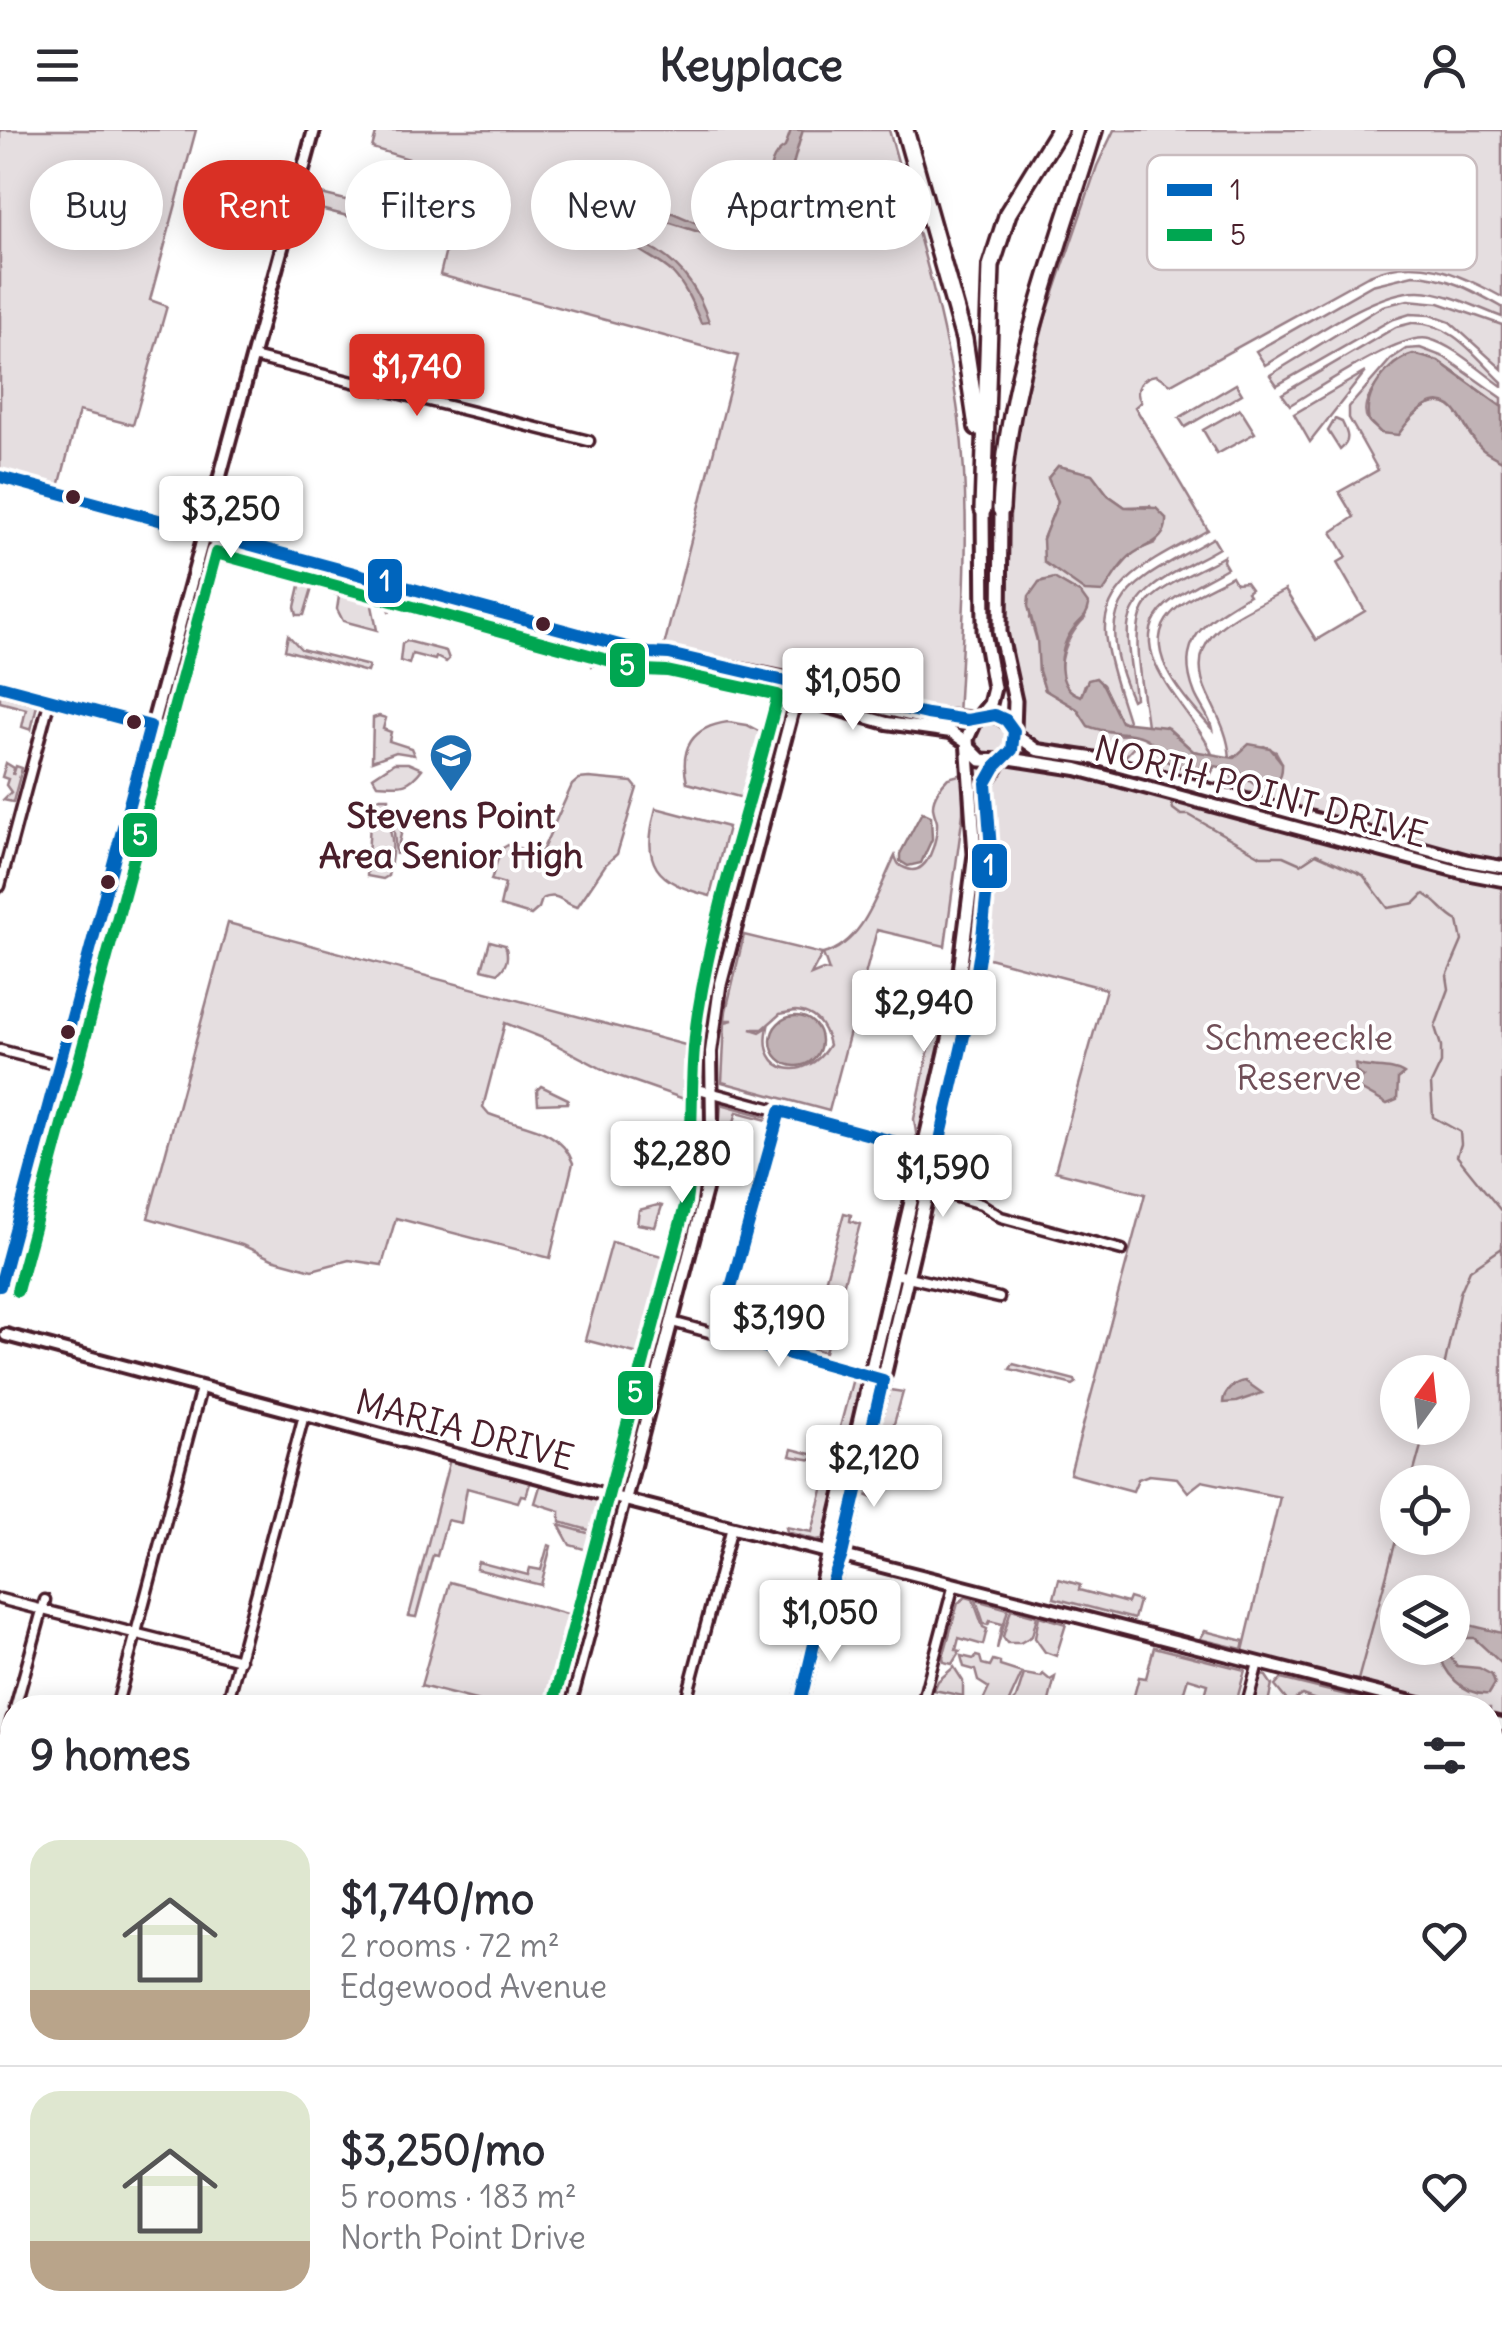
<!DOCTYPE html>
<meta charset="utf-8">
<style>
:root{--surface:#fff;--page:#f2f2f3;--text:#2b2b33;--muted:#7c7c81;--line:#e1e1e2;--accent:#d93025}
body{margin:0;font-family:Delius,sans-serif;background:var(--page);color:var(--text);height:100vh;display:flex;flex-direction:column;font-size:38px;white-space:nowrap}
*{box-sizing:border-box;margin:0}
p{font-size:32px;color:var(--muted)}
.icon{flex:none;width:55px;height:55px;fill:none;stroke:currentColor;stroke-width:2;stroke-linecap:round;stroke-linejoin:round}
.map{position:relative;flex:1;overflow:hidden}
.sheet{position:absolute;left:0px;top:1565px;width:1502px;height:642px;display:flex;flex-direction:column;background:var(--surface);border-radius:40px 40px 0 0;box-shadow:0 5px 25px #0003}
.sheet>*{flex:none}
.banner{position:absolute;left:30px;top:30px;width:1000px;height:90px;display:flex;gap:20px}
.needle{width:65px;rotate:15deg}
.tools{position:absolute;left:1380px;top:1225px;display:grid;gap:20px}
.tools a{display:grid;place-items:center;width:90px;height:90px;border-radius:50%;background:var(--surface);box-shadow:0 5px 25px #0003;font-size:50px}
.price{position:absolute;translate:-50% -85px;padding:0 22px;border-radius:10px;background:#fff;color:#222;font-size:32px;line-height:65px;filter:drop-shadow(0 2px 5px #0008)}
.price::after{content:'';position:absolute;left:50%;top:60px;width:30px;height:22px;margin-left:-15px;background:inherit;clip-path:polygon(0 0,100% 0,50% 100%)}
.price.on{background:var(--accent);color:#fff}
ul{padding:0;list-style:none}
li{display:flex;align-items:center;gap:30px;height:250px;padding:0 30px}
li+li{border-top:2px solid var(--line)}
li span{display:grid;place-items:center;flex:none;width:280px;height:200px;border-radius:30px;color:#555}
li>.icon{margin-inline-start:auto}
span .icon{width:120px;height:120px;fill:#fffc;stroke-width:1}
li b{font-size:42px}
h2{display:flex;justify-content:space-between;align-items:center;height:120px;padding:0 30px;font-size:42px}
.pill{padding:0 35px;border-radius:45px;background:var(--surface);box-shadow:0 5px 25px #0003;font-size:35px;line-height:90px}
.pill.on{background:var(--accent);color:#fff}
header{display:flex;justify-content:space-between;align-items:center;height:130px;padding:0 30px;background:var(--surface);font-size:45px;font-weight:800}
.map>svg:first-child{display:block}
</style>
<header><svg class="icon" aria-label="menu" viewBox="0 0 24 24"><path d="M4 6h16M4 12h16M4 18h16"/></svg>Keyplace<svg class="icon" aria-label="person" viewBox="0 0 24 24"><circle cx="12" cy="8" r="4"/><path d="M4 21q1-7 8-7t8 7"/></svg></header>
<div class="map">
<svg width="1502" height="2207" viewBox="0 0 1502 2207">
<rect width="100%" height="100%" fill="#fff"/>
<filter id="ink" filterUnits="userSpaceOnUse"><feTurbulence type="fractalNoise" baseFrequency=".01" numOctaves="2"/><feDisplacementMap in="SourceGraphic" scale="20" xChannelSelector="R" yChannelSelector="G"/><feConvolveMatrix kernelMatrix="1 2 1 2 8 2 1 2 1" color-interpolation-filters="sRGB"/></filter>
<g filter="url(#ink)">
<g fill="#e5dee0" stroke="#987e86" stroke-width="2.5" fill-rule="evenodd">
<path d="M0 0H196L150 170 167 176 133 295 79 281 59 357 0 341Z"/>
<path d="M377 0H889C916 96 946 190 959 289 972 387 963 488 958 586L663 520 738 226 440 145 448 112 301 74 305 60 435 92 450 41 372 18Z"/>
<path d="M1114 0H1502V167C1458 143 1416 123 1367 146L1171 254 1156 245C1142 247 1133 259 1141 272L1135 277 1208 400C1166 425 1095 450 1106 511 1110 539 1121 567 1129 594L1119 589 1103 555 1085 554 1081 566C1045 555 1065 506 1085 488L1081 464C1067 456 1054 445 1039 452L1030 487 1039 518V541L1045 560 1120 605 1132 604 1134 617 1121 631 1046 618 1035 614 1021 603 1007 508 1011 345 1018 296 1046 186 1097 36ZM1058 336 1092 344 1108 365 1125 377 1150 376 1163 402 1155 413 1135 421 1111 448 1043 409 1058 371 1048 348Z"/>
<path d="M1413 145C1447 146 1473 161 1502 177V187C1476 177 1447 162 1419 161 1375 160 1304 212 1265 235L1256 221 1372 155Z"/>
<path d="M1408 170 1439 173 1502 195V239L1450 192 1430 185 1410 184 1391 190 1277 255 1270 245 1383 176Z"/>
<path d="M1412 193C1452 192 1475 226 1502 252V256C1480 241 1455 216 1429 209 1402 201 1317 259 1290 275L1282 264 1396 197Z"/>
<path d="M1420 218 1444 227 1502 268V277L1438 231 1394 234C1383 248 1357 271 1368 290 1371 295 1377 298 1381 303L1401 300C1414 281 1440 258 1459 285 1463 291 1466 299 1471 306 1480 317 1490 323 1502 331V733L1285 678 1233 661 1231 638 1258 657 1278 651 1282 633 1276 622 1264 616 1230 628C1228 602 1217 585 1207 563 1180 502 1243 484 1285 460L1316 510 1365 481 1337 433 1347 427 1332 402 1354 387 1339 362 1378 340 1349 288V277L1391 229 1406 219Z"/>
<path d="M1365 242 1310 312 1294 284Z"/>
<path d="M1236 254 1242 264 1185 297 1179 288Z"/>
<path d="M1240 279 1255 303 1217 324 1203 300Z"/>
<path d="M1335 289 1342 292C1348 304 1351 311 1340 320L1328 301Z"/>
<path d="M994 302 1003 307 996 491H987L991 303Z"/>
<path d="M1213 408 1219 418C1188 437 1132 456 1128 497 1126 520 1133 545 1135 568L1132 570C1087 465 1132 455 1213 408Z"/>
<path d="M1224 426 1223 431 1227 438C1207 450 1183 460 1166 475 1115 522 1199 583 1213 627L1193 621 1168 598 1147 596C1144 565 1126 494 1149 471 1168 452 1201 440 1224 426Z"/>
<path d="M310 440 368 456 377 500 343 491 337 479 339 466 334 464 335 460 313 455 304 485H297L295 477 303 443Z"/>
<path d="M1232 446 1236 453 1246 452 1251 459 1247 462 1249 465C1207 490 1173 509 1195 564 1200 576 1210 587 1212 599 1188 571 1137 521 1171 484 1186 467 1213 457 1232 446Z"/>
<path d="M392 462 600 516 603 527 599 534 592 536 590 530 399 479 389 481 384 473 386 465Z"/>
<path d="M288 505 301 519 369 536 367 542 285 520Z"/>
<path d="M407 511 446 521 449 529 446 532 436 527 435 530 412 524 409 534 400 531 402 514Z"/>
<path d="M814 563 891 583 969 592 964 605C942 587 907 594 880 586 857 580 835 572 812 565Z"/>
<path d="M0 565 37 575 31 600 22 597 26 579 0 572Z"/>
<path d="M379 586 386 588 383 599 391 602 389 611 411 618 414 625 396 622 372 631 373 588Z"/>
<path d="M728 592 747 595 760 602 743 668 687 653C679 618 692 597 728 592Z"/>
<circle cx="991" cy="609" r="15"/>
<path d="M1150 610 1174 634 1210 643 1215 636 1206 654 1157 639 1150 630Z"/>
<path d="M972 629 990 636 982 655 986 724 967 870 960 883 979 714Z"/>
<path d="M6 633 14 638 13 645 16 636 22 638 13 672 3 670 11 662 6 655 8 649 2 647Z"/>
<path d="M394 633H408L422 639C407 659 399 655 377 654L373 647Z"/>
<path d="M1022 633 1219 678 1502 750V1594L1490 1591V1578L1435 1577 1241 1529 1280 1367 1202 1351 1188 1362 1177 1348 1149 1345 1138 1349 1133 1361 1070 1344 1145 1064 1055 1041 1106 859 985 827 993 736 991 657 1000 639ZM1398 1242H1452V1298H1398ZM1398 1352H1452V1408H1398ZM1398 1462H1452V1518H1398Z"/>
<path d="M963 644V683L945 816 877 800 829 981 722 952 725 892 733 890H725L726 881 744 805 822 824 811 845 823 840 829 841 823 824C864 814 878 760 895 726 898 733 897 735 905 738 928 749 938 708 937 692 936 687 933 682 933 676 933 666 942 654 948 648ZM795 881C816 882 825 896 829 915 807 953 757 945 768 897L760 902 751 899H763L780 884Z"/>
<path d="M589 648 632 652 637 658 617 724 606 734 577 777C563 774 559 761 542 769L539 778 531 785 500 776 505 754 491 750 501 719 508 715 533 722 542 721 572 655 579 649Z"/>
<path d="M374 668H389V687L404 692 396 725 394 702Z"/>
<path d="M374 676C396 696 395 719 388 746L383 749 367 746 370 691 374 690Z"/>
<path d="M656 678 728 697 710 766C655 752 641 735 656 678Z"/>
<path d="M228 793 704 920V945L696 953 704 976 610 943 545 909 505 893 483 977 489 984C521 997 559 996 573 1033L550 1128 396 1088 382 1135 349 1130 312 1140 272 1129 242 1115 148 1088Z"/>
<path d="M490 811 505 815C509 826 507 836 498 843L482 839Z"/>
<path d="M935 890 944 892 946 898 922 1006 917 1009 914 989Z"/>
<path d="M541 956 568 969 567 973 538 974 537 960Z"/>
<path d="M721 974 772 988 773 991 770 996 771 991 737 982 722 1032 717 1027Z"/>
<path d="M658 1075 662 1076 655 1097 637 1094 639 1080Z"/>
<path d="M844 1083 851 1085 850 1091 860 1094 825 1222 807 1217Z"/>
<path d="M612 1112 676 1130 650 1227 585 1210Z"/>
<path d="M1013 1234 1075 1250 1076 1253 1073 1255 1010 1239Z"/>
<path d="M850 1246 864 1252 827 1408 816 1410 787 1402 786 1397 812 1402 830 1333 790 1326 792 1319 823 1327 825 1321 833 1323 852 1252Z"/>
<path d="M890 1260 903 1262 873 1368 866 1365 864 1360Z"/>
<path d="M450 1329 531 1350 526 1366 521 1365 518 1372 467 1358 461 1393 447 1390 437 1426 433 1425 416 1487 409 1486Z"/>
<path d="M541 1353 616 1373 610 1406 560 1392V1381L535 1373Z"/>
<path d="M559 1395 609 1409 605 1425 570 1415Z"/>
<path d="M548 1415 551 1416 541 1455 476 1439 478 1432 528 1445 530 1438 541 1440Z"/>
<path d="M594 1428 604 1430 593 1470 584 1468Z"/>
<path d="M1059 1449 1080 1455 1079 1460 1127 1473 1129 1468 1139 1471 1134 1489 1054 1468Z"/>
<path d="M450 1452 578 1487 555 1577H503L421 1556Z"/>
<path d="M966 1467 973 1469 983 1497 987 1499 983 1515 959 1508 956 1520 960 1521 952 1534 944 1532 943 1528 958 1473Z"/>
<path d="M976 1470 1008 1479 997 1519 1002 1494 990 1491 988 1495 984 1494Z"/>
<path d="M1011 1479 1037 1486 1032 1506 1020 1513H1007L1003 1507Z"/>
<path d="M1039 1486 1066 1494 1056 1526 1045 1522 1035 1508Z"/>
<path d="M1205 1501 1244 1511 1242 1519 1200 1509Z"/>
<path d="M1154 1517 1245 1540 1235 1577H1202L1208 1554 1188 1548 1180 1574 1189 1577H1163L1169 1568 1162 1566 1159 1572 1162 1577H1131L1139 1547 1146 1548Z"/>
<path d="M961 1526 974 1529 976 1526 980 1527 982 1534 990 1536 993 1530 1000 1532V1536L1022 1543 1008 1574 1004 1577H980L989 1558 978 1551 975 1540 964 1537Z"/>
<path d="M954 1537 963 1551V1566L934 1560 938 1551Z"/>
<path d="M1024 1544 1041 1547 1043 1544 1050 1550 1055 1547 1049 1571 1062 1577H1008L1016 1569Z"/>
<path d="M1260 1544 1266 1546 1272 1555 1267 1577H1251Z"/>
<path d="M1281 1549 1395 1577H1335L1302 1565 1289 1573 1275 1556Z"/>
<path d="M1490 1601 1502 1604V1861L1490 1858Z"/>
<path d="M59 2195H100L105 2196 102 2207H75L57 2202Z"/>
<path d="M416 2195H475L473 2204 478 2206 412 2207Z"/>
</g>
<g fill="#c1b3b6" stroke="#91787e" stroke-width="2.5">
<path d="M791 0H803C788 45 788 84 745 113L721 109 633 81 625 80 618 86V92C628 106 643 113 657 121 685 139 699 162 709 192L701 193C693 175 686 157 673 143 654 124 610 113 611 83L619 75C661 65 700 106 743 103 784 77 755 34 785 17Z"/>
<path d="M1413 224 1438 231 1502 277V331C1495 327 1488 324 1482 319 1471 309 1467 297 1459 286 1438 254 1411 286 1398 305L1381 303 1369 291C1362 264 1388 232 1413 224Z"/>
<path d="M1058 336 1092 344 1108 365 1125 377 1156 378 1166 388C1168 414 1142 414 1128 428 1117 438 1112 450 1103 462L1085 461 1044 432 1043 409 1058 371 1048 348Z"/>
<path d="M1054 448 1081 464 1089 475C1087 489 1078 491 1071 502 1058 521 1055 559 1081 566L1088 550 1096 548 1103 555 1121 592 1166 597 1193 621 1234 628 1249 614 1270 618 1282 633C1283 649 1275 659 1258 657L1237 640 1215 636 1204 644C1193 641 1174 637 1165 630 1156 622 1156 612 1143 607 1127 600 1109 605 1088 596L1077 579 1045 560 1039 541 1037 509 1028 476 1029 466 1039 452Z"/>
<path d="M922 682 931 686 932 709 921 733 908 736 900 731V724Z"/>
<circle cx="796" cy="911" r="25"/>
<path d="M1355 934C1370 940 1391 935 1404 944L1398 949 1397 970 1387 974 1362 960 1344 958 1345 951H1359L1364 947 1356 942Z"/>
<path d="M1245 1251 1262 1263 1236 1272 1223 1273C1223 1262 1235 1252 1245 1251Z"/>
<path d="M1469 1495 1502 1503V1534L1474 1508H1463L1453 1516V1501Z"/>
<path d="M1451 1518V1528L1457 1536 1479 1538 1492 1545 1495 1554 1489 1564C1464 1566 1442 1543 1439 1519Z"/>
</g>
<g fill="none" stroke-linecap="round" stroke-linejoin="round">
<g stroke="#91787e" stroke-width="2.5">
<path d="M1171 671 1173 679 1181 685H1189L1261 726H1283L1301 734 1316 724 1363 745 1388 778 1415 773 1424 764C1438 771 1444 784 1458 791L1462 811 1447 846 1449 859 1435 897 1441 916V933L1431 954 1433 987 1460 1002 1461 1014 1457 1026 1502 1082"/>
<path d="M1443 1242 1460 1163 1470 1140 1502 1118"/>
<path d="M1411 1352 1426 1298"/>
<path d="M1358 1550 1398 1403"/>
</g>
<g stroke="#4a1f2b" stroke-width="15">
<g id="minor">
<path d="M253 227 589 311"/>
<path d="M0 347 204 402"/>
<path d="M0 556 150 596"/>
<path d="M0 756 50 569"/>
<path d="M0 920 59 935"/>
<path d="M702 960 957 1029"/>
<path d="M947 1064 981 1074 1001 1087 1122 1120"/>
<path d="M895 1144 999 1168"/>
<path d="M672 1192 870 1246"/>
<path d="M0 1469 240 1530"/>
<path d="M15 1578 45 1470"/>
<path d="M116 1578 201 1258"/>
<path d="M226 1578 304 1285"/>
<path d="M570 1578 625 1370"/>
<path d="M684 1578 732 1397"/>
<path d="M921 1578 954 1454"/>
<path d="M1246 1578 1258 1533"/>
<path d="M0 1633 12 1588"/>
<path d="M0 1694 12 1698"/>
<path d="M0 1902 12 1906"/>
<path d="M0 2000 12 1956"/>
<path d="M0 2003 12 2007"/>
<path d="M0 2107 12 2110"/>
<path d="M1490 2147 1502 2144"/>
<path d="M719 2195 752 2204"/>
<path d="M1212 2195 1222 2207"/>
<path d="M50 2207 53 2195"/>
<path d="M309 2207 312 2195"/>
<path d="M405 2207 408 2195"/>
<path d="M1281 2207 1324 2195"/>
<path d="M1373 2207 1377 2195"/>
</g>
</g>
<g stroke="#4a1f2b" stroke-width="18">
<g id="tertiary">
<path d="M204 402 649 523 667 531 887 593 951 602 967 613"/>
<path d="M659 523 787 549 927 584 976 589"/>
<path d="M1016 605 1037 620 1098 629 1468 731 1502 737"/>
<path d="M1006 628 1077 639 1465 743 1502 750"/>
<path d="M0 1156 314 0"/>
<path d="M6 1205 625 1370 1435 1578"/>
<path d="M625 1370 706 1060 712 996 711 922 720 857 800 552"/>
<path d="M1490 1591 1502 1594"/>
<path d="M0 1799 12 1802"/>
</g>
</g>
<g stroke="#4a1f2b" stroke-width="19">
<g id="secondary">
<path d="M1001 379 1000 502 1015 571 1014 601"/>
<path d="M980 586 990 574 994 558 984 501 983 379"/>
<path d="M821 1484 820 1460 954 888 975 724 967 609 976 589C993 580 1008 588 1016 605L1012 620 1001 631 981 630 968 617"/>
<path d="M799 1578 821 1484 842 1425 973 867 990 739 986 653 1001 631"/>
<path d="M645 2207 648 2195"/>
</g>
</g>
<g stroke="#4a1f2b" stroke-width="22">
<g id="motorway">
<path d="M905 0 964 209 977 297"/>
<path d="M983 379 991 136 1008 83 1059 0"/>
<path d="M1001 379C1007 247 1056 125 1094 0"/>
</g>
</g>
<use href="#minor" stroke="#fff" stroke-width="8"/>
<use href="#tertiary" stroke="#fff" stroke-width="10"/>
<use href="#secondary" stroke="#fff" stroke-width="11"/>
<use href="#motorway" stroke="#fff" stroke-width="15"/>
<g stroke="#fff" stroke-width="20">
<g id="bus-1">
<path d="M0 347 649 523 669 524 927 584 967 590 995 585 1006 590 1014 601 1012 620 995 637 986 653 991 720 982 807 973 867 937 1023 780 981 718 1204 883 1250 842 1425 821 1484 799 1578"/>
<path d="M0 556 150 596 0 1156"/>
</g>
</g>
<g stroke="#fff" stroke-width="20">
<path id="bus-2" d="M17 1161 216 423 644 540 667 541 778 565C751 671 715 775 698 883 688 946 695 1009 686 1072L553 1574"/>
</g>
<use href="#bus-1" stroke="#0065bd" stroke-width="12"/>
<use href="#bus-2" stroke="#00a651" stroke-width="12"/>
</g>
</g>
<defs>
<g id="school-pin" transform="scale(2.25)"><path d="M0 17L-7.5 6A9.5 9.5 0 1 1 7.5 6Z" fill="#1f6fb2" stroke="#fff"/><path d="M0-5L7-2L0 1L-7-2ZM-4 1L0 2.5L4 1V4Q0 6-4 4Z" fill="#fff"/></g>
</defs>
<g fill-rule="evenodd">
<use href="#school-pin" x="451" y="625"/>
</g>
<g fill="#4a1f2b" stroke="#fff" stroke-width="4">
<circle cx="73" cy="367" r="9"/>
<circle cx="543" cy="494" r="9"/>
<circle cx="134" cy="592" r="9"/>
<circle cx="108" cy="752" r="9"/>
<circle cx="68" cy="902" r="9"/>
</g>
<g text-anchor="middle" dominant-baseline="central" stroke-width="8" stroke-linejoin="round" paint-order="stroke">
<g font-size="35" fill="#4a1f2b" stroke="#fff">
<text transform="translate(1261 661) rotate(15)">NORTH POINT DRIVE</text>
<text transform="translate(465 1299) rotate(15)">MARIA DRIVE</text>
</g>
<g font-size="35" font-weight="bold" fill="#4a1f2b" stroke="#fff">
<text x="451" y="685">Stevens Point<tspan x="451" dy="40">Area Senior High</tspan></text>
</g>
<g font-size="35" fill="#714f58" stroke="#fff">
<text x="1299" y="907">Schmeeckle<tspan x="1299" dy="40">Reserve</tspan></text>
</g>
</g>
<rect x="1147" y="25" width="330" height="115" rx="15" fill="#fff" stroke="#c9bcbf" stroke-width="2.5"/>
<rect x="1167" y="54" width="45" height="12" fill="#0065bd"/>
<rect x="1167" y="99" width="45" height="12" fill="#00a651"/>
<g font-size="28" fill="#4a1f2b">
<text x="1230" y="70">1</text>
<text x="1230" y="115">5</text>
</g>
<g stroke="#fff" stroke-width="4">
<rect x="366" y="427" width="38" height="48" rx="10" fill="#0065bd"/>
<rect x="608" y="511" width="39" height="48" rx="10" fill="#00a651"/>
<rect x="121" y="681" width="38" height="48" rx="10" fill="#00a651"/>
<rect x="970" y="712" width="39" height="48" rx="10" fill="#0065bd"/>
<rect x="616" y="1239" width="39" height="48" rx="10" fill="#00a651"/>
</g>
<g font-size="28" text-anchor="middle" font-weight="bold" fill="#fff">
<text x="385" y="461">1</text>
<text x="627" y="545">5</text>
<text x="140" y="715">5</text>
<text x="989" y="745">1</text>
<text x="635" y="1272">5</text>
</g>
</svg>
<div class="tools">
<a><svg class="needle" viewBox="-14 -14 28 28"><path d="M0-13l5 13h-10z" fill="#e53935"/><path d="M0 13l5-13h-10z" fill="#7c7c81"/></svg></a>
<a><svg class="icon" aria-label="locate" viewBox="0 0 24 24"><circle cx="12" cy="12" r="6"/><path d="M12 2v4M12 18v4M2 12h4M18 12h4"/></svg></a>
<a><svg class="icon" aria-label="layers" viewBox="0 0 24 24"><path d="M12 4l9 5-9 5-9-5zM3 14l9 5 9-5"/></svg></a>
</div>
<b class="price on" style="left:417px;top:289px">$1,740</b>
<b class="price" style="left:231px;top:431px">$3,250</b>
<b class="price" style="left:853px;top:603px">$1,050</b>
<b class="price" style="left:924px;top:925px">$2,940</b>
<b class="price" style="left:682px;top:1076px">$2,280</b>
<b class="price" style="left:943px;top:1090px">$1,590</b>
<b class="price" style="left:779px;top:1240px">$3,190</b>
<b class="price" style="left:874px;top:1380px">$2,120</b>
<b class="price" style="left:830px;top:1535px">$1,050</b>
<div class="banner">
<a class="pill">Buy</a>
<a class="pill on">Rent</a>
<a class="pill">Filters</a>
<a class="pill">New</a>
<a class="pill">Apartment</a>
</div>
<section class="sheet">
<h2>9 homes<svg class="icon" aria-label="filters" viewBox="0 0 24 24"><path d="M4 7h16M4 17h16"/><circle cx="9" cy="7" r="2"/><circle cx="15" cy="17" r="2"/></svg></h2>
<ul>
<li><span style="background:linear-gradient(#dfe7d0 75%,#b9a48a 0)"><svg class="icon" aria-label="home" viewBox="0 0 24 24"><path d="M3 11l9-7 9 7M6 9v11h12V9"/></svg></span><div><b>$1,740/mo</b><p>2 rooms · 72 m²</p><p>Edgewood Avenue</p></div><svg class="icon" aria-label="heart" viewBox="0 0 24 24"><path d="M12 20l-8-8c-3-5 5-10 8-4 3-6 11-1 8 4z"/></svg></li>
<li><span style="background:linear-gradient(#dfe7d0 75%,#b9a48a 0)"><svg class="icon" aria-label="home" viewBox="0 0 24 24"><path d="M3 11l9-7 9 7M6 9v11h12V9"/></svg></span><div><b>$3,250/mo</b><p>5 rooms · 183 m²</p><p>North Point Drive</p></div><svg class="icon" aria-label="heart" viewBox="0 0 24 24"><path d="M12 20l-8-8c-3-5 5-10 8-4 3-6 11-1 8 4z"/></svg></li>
</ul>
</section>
</div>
